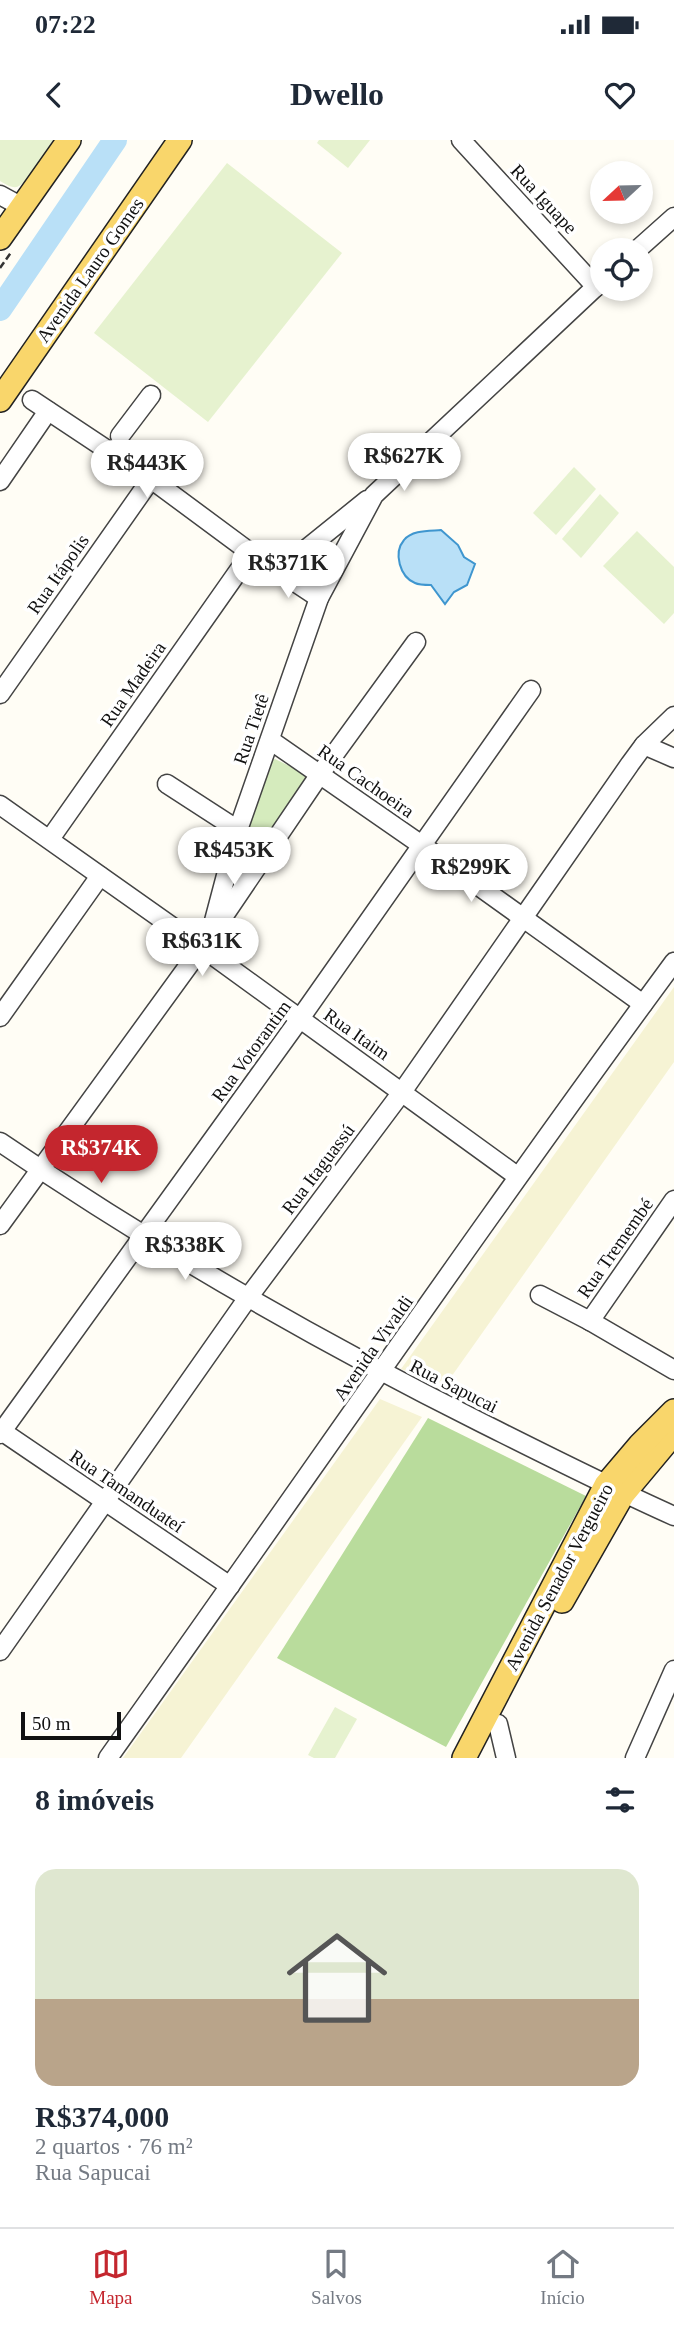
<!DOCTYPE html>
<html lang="pt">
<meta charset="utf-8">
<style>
:root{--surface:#fff;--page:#f2f2f3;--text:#1f2937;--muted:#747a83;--line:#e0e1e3;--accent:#c4262e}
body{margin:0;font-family:"Times New Roman",serif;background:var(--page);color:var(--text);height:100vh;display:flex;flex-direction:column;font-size:26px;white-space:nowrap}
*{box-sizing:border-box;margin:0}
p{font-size:23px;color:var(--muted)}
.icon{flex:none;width:38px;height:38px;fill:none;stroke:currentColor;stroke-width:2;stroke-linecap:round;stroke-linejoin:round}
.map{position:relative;height:1618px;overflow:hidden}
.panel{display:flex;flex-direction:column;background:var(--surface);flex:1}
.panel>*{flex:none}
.needle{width:46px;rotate:248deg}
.fabs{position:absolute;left:590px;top:21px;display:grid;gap:14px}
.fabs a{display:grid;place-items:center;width:63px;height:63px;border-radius:50%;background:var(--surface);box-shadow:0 4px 10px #0003;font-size:35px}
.scale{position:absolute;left:21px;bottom:18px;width:100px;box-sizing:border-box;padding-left:7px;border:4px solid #111;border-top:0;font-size:19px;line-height:24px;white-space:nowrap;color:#111;-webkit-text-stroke:5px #fff;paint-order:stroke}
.price{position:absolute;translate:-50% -60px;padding:0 16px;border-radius:24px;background:#fff;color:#222;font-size:23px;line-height:46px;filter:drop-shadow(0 2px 4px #0008)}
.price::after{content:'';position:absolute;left:50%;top:42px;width:21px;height:16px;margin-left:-10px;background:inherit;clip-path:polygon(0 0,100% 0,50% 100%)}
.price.current{background:var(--accent);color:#fff}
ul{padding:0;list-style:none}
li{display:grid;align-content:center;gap:14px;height:371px;padding:0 35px}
li span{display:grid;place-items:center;height:217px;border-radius:21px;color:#555}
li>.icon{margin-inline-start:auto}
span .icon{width:126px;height:126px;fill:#fffc;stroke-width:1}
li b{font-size:30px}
h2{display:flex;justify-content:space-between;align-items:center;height:84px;padding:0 35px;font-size:30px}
.status{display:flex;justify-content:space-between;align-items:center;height:49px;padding:0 35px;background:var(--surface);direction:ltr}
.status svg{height:19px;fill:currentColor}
header{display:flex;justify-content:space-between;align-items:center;height:91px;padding:0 35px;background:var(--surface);font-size:32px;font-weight:700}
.dock{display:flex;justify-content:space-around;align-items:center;height:98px;border-top:2px solid var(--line);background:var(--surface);font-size:19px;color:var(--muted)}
.dock a{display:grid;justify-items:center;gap:4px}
.dock .current{color:var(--accent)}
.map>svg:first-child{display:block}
</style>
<div class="status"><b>07:22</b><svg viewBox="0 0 49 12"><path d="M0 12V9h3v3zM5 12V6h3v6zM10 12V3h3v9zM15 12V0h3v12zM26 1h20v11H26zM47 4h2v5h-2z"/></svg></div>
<header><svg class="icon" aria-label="back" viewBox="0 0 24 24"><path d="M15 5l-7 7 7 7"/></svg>Dwello<svg class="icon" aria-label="heart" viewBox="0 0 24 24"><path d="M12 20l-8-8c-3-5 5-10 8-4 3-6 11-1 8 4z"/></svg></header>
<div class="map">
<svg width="674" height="1618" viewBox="0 0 674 1618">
<rect width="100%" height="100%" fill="#fffdf5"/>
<g fill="#f6f3d4">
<path d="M674 847V922L444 1247 401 1229Z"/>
<path d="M380 1259 422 1277 181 1618H123Z"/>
</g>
<path fill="#d5ebbd" d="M275 619 310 636 248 720 242 721 238 716 270 621Z"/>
<path fill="#b9dc9c" d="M428 1278 586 1356 446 1607 277 1518Z"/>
<g fill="#e6f2cf">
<path d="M0 0H53C47 9 27 44 17 47 11 48 5 44 0 41Z"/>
<path d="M319 0H370L348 28 317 3Z"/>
<path d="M227 23 342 113 208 282 94 193Z"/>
<path d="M574 327 596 349 556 395 533 373Z"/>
<path d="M600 354 619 373 581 418 562 399Z"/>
<path d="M637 391 674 427V473L664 484 603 426Z"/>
<path d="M335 1567 357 1579 335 1618H314L308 1615Z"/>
</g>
<path fill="#b9e0f7" stroke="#3f96cf" stroke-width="2" d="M441 390 458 405 464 417 475 424 467 445 454 452 445 464 431 445C427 445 419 445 415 443 400 437 393 413 404 400 412 390 429 391 441 390Z"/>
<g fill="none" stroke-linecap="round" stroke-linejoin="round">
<path stroke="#b9e0f7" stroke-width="24" d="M0 169 115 0"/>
<g stroke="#444" stroke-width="21">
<g id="minor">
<path d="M461 0 596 147"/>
<path d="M0 55 22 67"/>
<path d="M637 110 674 77"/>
<path d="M32 260 151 339 251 413 319 458"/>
<path d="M120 296 151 255"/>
<path d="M0 341 48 271"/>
<path d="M279 431 367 360"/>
<path d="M0 554 151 339"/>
<path d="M270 600 423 706 643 864"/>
<path d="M644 605 674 618"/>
<path d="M167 644 238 690"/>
<path d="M0 665 201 807 517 1036"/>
<path d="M50 699 251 413"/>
<path d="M217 786 320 634 416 502"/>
<path d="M0 877 100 736"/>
<path d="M0 1002C154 1107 316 1200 482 1283 546 1315 609 1347 674 1376"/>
<path d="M0 1085 210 796 238 690 319 458 374 355 602 141"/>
<path d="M540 1155 590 1181 674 1230"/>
<path d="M590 1181 674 1060"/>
<path d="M0 1290 230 1446"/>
<path d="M0 1294 299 880 531 550"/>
<path d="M0 1511 247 1159 402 952 630 624 644 605 674 576"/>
<path d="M498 1584 506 1618"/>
<path d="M108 1618C297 1353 481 1084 674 822"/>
<path d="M635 1618 674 1530"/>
</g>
</g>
<g stroke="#222" stroke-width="26">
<g id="major">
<path d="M0 98 69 0"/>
<path d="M0 260 180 0"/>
<path d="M562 1461 623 1354 674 1293"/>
<path d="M464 1618 606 1345 640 1305 674 1271"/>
</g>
</g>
<path stroke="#333" stroke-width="2.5" stroke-dasharray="7 3.5" stroke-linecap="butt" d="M0 128 12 111"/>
<use href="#minor" stroke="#fff" stroke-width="18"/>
<use href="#major" stroke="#f9d66b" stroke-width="23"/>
</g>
<g text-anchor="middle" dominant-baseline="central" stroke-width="7" stroke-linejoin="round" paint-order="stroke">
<g font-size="19" fill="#111" stroke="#fff">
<text transform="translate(544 59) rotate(47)">Rua Iguape</text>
<text transform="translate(90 130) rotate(-55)">Avenida Lauro Gomes</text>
<text transform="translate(58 434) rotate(-55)">Rua Itápolis</text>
<text transform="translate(133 544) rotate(-55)">Rua Madeira</text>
<text transform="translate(251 589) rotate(-71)">Rua Tietê</text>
<text transform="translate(366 641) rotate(35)">Rua Cachoeira</text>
<text transform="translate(357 894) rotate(35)">Rua Itaim</text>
<text transform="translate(251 911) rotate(-54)">Rua Votorantim</text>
<text transform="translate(318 1029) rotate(-53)">Rua Itaguassú</text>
<text transform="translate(615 1108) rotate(-55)">Rua Tremembé</text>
<text transform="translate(373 1208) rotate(-55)">Avenida Vivaldi</text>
<text transform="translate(454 1246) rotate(27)">Rua Sapucai</text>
<text transform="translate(127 1351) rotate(34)">Rua Tamanduateí</text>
<text transform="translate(559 1437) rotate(-62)">Avenida Senador Vergueiro</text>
</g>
</g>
</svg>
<div class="fabs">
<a><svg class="needle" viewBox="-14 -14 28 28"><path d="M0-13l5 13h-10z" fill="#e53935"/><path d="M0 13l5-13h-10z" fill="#747a83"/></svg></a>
<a><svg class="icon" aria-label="locate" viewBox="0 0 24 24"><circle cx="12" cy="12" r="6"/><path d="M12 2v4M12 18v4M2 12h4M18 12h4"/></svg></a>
</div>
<div class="scale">50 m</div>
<b class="price" style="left:404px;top:353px">R$627K</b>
<b class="price" style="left:147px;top:360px">R$443K</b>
<b class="price" style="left:288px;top:460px">R$371K</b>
<b class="price" style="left:234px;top:747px">R$453K</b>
<b class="price" style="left:471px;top:764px">R$299K</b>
<b class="price" style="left:202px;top:838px">R$631K</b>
<b class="price current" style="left:101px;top:1045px">R$374K</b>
<b class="price" style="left:185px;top:1142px">R$338K</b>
</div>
<section class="panel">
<h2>8 imóveis<svg class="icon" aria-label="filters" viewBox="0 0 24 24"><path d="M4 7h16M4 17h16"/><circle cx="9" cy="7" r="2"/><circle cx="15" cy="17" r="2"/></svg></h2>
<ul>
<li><span style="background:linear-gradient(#dfe7d0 60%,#b9a48a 0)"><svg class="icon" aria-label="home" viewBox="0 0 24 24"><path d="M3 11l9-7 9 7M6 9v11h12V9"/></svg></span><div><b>R$374,000</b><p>2 quartos · 76 m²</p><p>Rua Sapucai</p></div></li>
</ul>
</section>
<nav class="dock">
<a class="current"><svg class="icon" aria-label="map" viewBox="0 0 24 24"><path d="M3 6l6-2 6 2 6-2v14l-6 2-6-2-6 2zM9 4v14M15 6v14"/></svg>Mapa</a>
<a><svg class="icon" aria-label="saved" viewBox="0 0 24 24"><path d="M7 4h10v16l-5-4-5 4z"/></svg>Salvos</a>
<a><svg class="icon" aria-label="home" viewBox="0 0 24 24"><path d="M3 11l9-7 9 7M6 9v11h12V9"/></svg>Início</a>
</nav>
